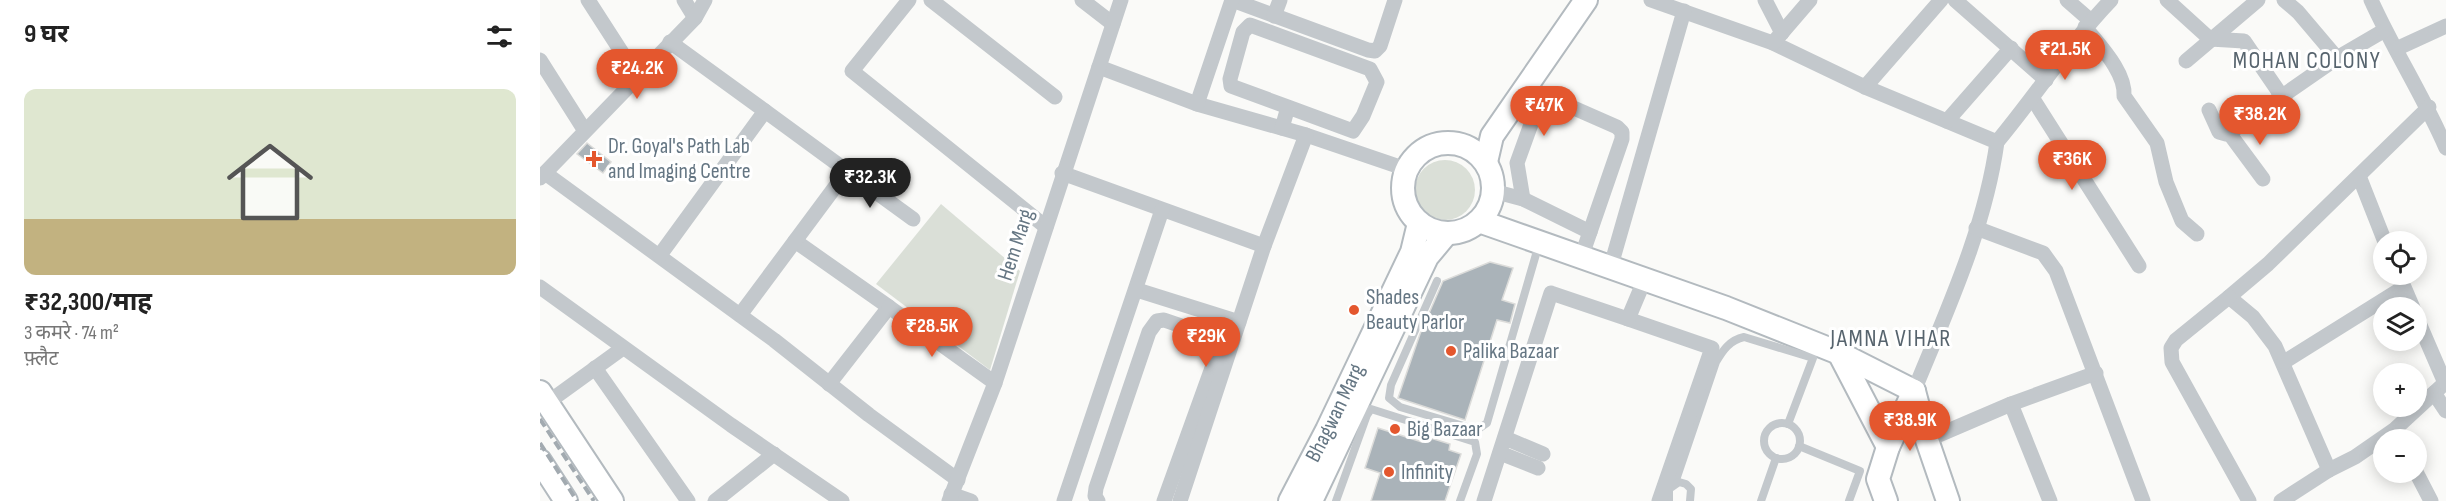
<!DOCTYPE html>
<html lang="hi">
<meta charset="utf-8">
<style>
:root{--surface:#fff;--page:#f2f2f2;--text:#222;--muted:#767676;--line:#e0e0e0;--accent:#e4572e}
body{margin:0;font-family:"Sofia Sans Condensed","Noto Sans Devanagari",sans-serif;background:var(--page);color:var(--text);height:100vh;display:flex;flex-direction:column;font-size:22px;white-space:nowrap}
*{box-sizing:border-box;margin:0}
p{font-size:20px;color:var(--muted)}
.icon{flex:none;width:33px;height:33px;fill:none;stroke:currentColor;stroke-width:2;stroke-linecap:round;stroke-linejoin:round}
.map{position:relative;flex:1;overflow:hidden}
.details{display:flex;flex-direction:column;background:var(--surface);width:540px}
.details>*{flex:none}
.buttons{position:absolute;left:1833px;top:231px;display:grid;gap:12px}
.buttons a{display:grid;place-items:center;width:54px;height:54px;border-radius:50%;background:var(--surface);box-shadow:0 3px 15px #0003;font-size:30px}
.price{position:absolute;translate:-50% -51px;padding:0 14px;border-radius:21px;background:var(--accent);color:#fff;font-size:20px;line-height:39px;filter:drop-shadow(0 2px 3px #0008)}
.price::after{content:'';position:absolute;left:50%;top:36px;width:18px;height:14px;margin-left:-9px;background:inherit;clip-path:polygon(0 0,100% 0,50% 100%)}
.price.on{background:#222;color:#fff}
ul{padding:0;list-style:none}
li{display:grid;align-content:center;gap:12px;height:318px;padding:0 24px}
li+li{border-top:2px solid var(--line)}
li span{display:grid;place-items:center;height:186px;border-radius:12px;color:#555}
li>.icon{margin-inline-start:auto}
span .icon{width:108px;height:108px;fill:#fffc;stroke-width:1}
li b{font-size:26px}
h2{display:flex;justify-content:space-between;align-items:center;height:72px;padding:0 24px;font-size:26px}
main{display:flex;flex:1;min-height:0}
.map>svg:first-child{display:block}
</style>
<main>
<section class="details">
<h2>9 घर<svg class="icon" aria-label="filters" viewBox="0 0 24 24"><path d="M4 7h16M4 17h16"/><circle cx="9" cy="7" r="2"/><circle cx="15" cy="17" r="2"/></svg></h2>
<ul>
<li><span style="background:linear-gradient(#dfe7d0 70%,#c2b280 0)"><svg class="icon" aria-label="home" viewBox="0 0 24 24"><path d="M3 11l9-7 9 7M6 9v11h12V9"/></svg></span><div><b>₹32,300/माह</b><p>3 कमरे · 74 m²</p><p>फ़्लैट</p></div></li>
</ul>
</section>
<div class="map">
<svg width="1906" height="501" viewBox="0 0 1906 501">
<rect width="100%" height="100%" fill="#fafaf8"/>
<g fill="#dadfd7">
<circle cx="905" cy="190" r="30"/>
<path d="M401 204 480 271 450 370 336 284Z"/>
</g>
<g fill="#aab3b9" stroke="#dcdcda" stroke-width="1.5">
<path d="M47 143 71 162 63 173 37 154Z"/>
<path d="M950 262 973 268 962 300 975 304 970 323 957 320 925 420 858 398 880 334 903 281Z"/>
<path d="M838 428 882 442 884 436 910 444 909 450 921 454 905 501H831L840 473 825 468Z"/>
</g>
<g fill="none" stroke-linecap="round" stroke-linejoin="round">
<g stroke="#b3babf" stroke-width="26">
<g id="secondary">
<circle cx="908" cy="188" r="45"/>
<path d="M946 162 952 136 1046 0"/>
<path d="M939 221 1186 308 1299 353 1374 391 1387 440 1408 501"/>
<path d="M1299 353 1348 447"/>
<path d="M0 392 72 501"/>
<path d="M0 461 26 501"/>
<path id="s1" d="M750 501 787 430 872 252 879 223"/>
<path d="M771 501 887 257 907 233"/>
<path d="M1346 501 1338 479 1348 447 1374 391"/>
</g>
</g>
<g stroke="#c3c8cc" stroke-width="8">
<path d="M897 281 851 385 849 398 860 407 937 430 947 423 999 244"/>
<circle cx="1242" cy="441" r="18"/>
<path d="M1259 446 1320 471 1309 501"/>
<path d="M1135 483 1176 362C1183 350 1190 340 1204 337L1273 358 1248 424"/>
<path d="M796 501 827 415 831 409 935 442 937 454 920 501"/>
<path d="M1129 501V489L1139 482 1146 484 1151 489 1150 501"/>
<path d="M1221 501 1236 458"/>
</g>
<g stroke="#c3c8cc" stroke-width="15">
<path d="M48 0 97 76"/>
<path d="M144 0 155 18"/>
<path d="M369 0 312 71 506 227"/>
<path d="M391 0 515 97"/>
<path d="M542 0 573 24"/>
<path d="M692 0 828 50 835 51 840 46 855 0"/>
<path d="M1111 0 1233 43 1325 87 1457 142C1445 229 1407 310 1374 391"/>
<path d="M1225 0 1242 33"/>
<path d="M1415 0 1506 80"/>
<path d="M1527 0 1551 21"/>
<path d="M1627 0 1670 39 1704 41 1743 98"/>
<path d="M1744 0 1758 12 1797 58"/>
<path d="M1831 0C1854 51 1884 97 1906 148"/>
<path d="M734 16 740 0"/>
<path d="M1545 27C1559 45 1586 72 1584 96L1617 143 1626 182 1642 221 1657 234"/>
<path d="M1233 43 1270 0"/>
<path d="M1856 49 1906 26"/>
<path d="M0 60 45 131"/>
<path d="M1646 61 1718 0"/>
<path d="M559 67 657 104 766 135 866 169"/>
<path d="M986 87 1077 127 1082 132V139L1041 258"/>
<path d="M1325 87 1401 0"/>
<path d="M1493 99 1599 266"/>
<path d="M976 102 994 116 977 163 983 199"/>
<path d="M657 104 692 0"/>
<path d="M1889 107 1728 264 1689 297 1713 317 1735 346 1789 470 1815 457 1854 430 1906 382"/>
<path d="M1669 110 1679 132 1686 134 1692 131 1797 58 1845 30"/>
<path d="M1407 121 1471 48"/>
<path d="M742 128 748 107 691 86 690 79 703 32 710 25 830 69 837 82 823 116 813 131 748 107"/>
<path d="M1689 133 1723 179"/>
<path d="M1457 142C1496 95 1529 44 1571 0"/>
<path d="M307 171 373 219"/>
<path d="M5 173 234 340 329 415 418 480"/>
<path d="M522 173 724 246 766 135"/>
<path d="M1819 176 1845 242"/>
<path d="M0 178 155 18 165 0"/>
<path d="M953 191 983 199 1050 232"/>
<path d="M1436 228 1503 253 1516 271 1603 501"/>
<path d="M255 241 349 307 289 384"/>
<path d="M120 255 225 111 130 42"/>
<path d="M1070 269 1144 11"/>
<path d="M0 287 191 425 302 501"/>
<path d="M597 290 699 322"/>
<path d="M1689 297 1636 340 1631 348 1632 362 1709 501"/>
<path d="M349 307 455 383"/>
<path d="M200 315 307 171 225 111"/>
<path d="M1876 316 1905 383"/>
<path d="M1088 319 1172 348 1119 501"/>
<path d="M1744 362 1864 287 1873 308"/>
<path d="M55 368 148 501"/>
<path d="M1894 393 1906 411"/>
<path d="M7 403 83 348"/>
<path d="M1471 404 1510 501"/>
<path d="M965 438 1003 454"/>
<path d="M1387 440 1471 404 1556 373"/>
<path d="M960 453 998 468"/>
<path d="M1876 472 1891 501"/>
<path d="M411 494 431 501"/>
<path d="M175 501 234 454"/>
<path d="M409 501 455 383 581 0"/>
<path d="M524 501 622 210"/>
<path d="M558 501 555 496 556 488 609 332 617 321 624 320 668 335 679 344 677 354 624 501"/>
<path d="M640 501 724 246"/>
<path d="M944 501 1011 293 1088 319 1104 281"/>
<path d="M1741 501 1789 470"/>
</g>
<use href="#secondary" stroke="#fff" stroke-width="22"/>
<g stroke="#a2aab0" stroke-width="4" stroke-dasharray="9 4.5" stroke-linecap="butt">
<path d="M0 419 54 501"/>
<path d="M0 443 37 501"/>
</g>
</g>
<g fill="#e4572e" stroke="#fff" stroke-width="2">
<path d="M51 150h6v6h6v6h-6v6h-6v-6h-6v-6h6z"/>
<circle cx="814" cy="310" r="6"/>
<circle cx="911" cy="351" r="6"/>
<circle cx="855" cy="429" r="6"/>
<circle cx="849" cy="472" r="6"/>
</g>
<g text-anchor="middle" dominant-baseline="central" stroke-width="6" stroke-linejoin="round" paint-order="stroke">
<g font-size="22" fill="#657683" stroke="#fff" text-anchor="start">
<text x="68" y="146">Dr. Goyal's Path Lab<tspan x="68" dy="25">and Imaging Centre</tspan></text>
<text x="826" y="297">Shades<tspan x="826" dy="25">Beauty Parlor</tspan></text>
<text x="923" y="351">Palika Bazaar</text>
<text x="867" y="429">Big Bazaar</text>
<text x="861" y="472">Infinity</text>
</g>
<g font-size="22" fill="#657683" stroke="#fff">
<text transform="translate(476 245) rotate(-72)">Hem Marg</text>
<text stroke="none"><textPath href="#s1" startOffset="99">Bhagwan Marg</textPath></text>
</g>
<g font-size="24" letter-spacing="1.5" fill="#57646e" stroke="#fff">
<text x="1767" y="60">MOHAN COLONY</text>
<text x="1351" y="338">JAMNA VIHAR</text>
</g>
</g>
</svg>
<div class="buttons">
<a><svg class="icon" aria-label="locate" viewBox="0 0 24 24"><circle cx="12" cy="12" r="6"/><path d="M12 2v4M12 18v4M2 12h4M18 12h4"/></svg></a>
<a><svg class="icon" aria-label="layers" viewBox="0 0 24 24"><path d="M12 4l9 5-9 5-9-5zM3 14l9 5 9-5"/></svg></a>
<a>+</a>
<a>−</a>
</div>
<b class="price" style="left:1525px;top:81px">₹21.5K</b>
<b class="price" style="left:97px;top:100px">₹24.2K</b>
<b class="price" style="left:1004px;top:137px">₹47K</b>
<b class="price" style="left:1720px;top:146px">₹38.2K</b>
<b class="price" style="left:1532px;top:191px">₹36K</b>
<b class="price on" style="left:330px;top:209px">₹32.3K</b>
<b class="price" style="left:392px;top:358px">₹28.5K</b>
<b class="price" style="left:666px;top:368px">₹29K</b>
<b class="price" style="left:1370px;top:452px">₹38.9K</b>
</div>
</main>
